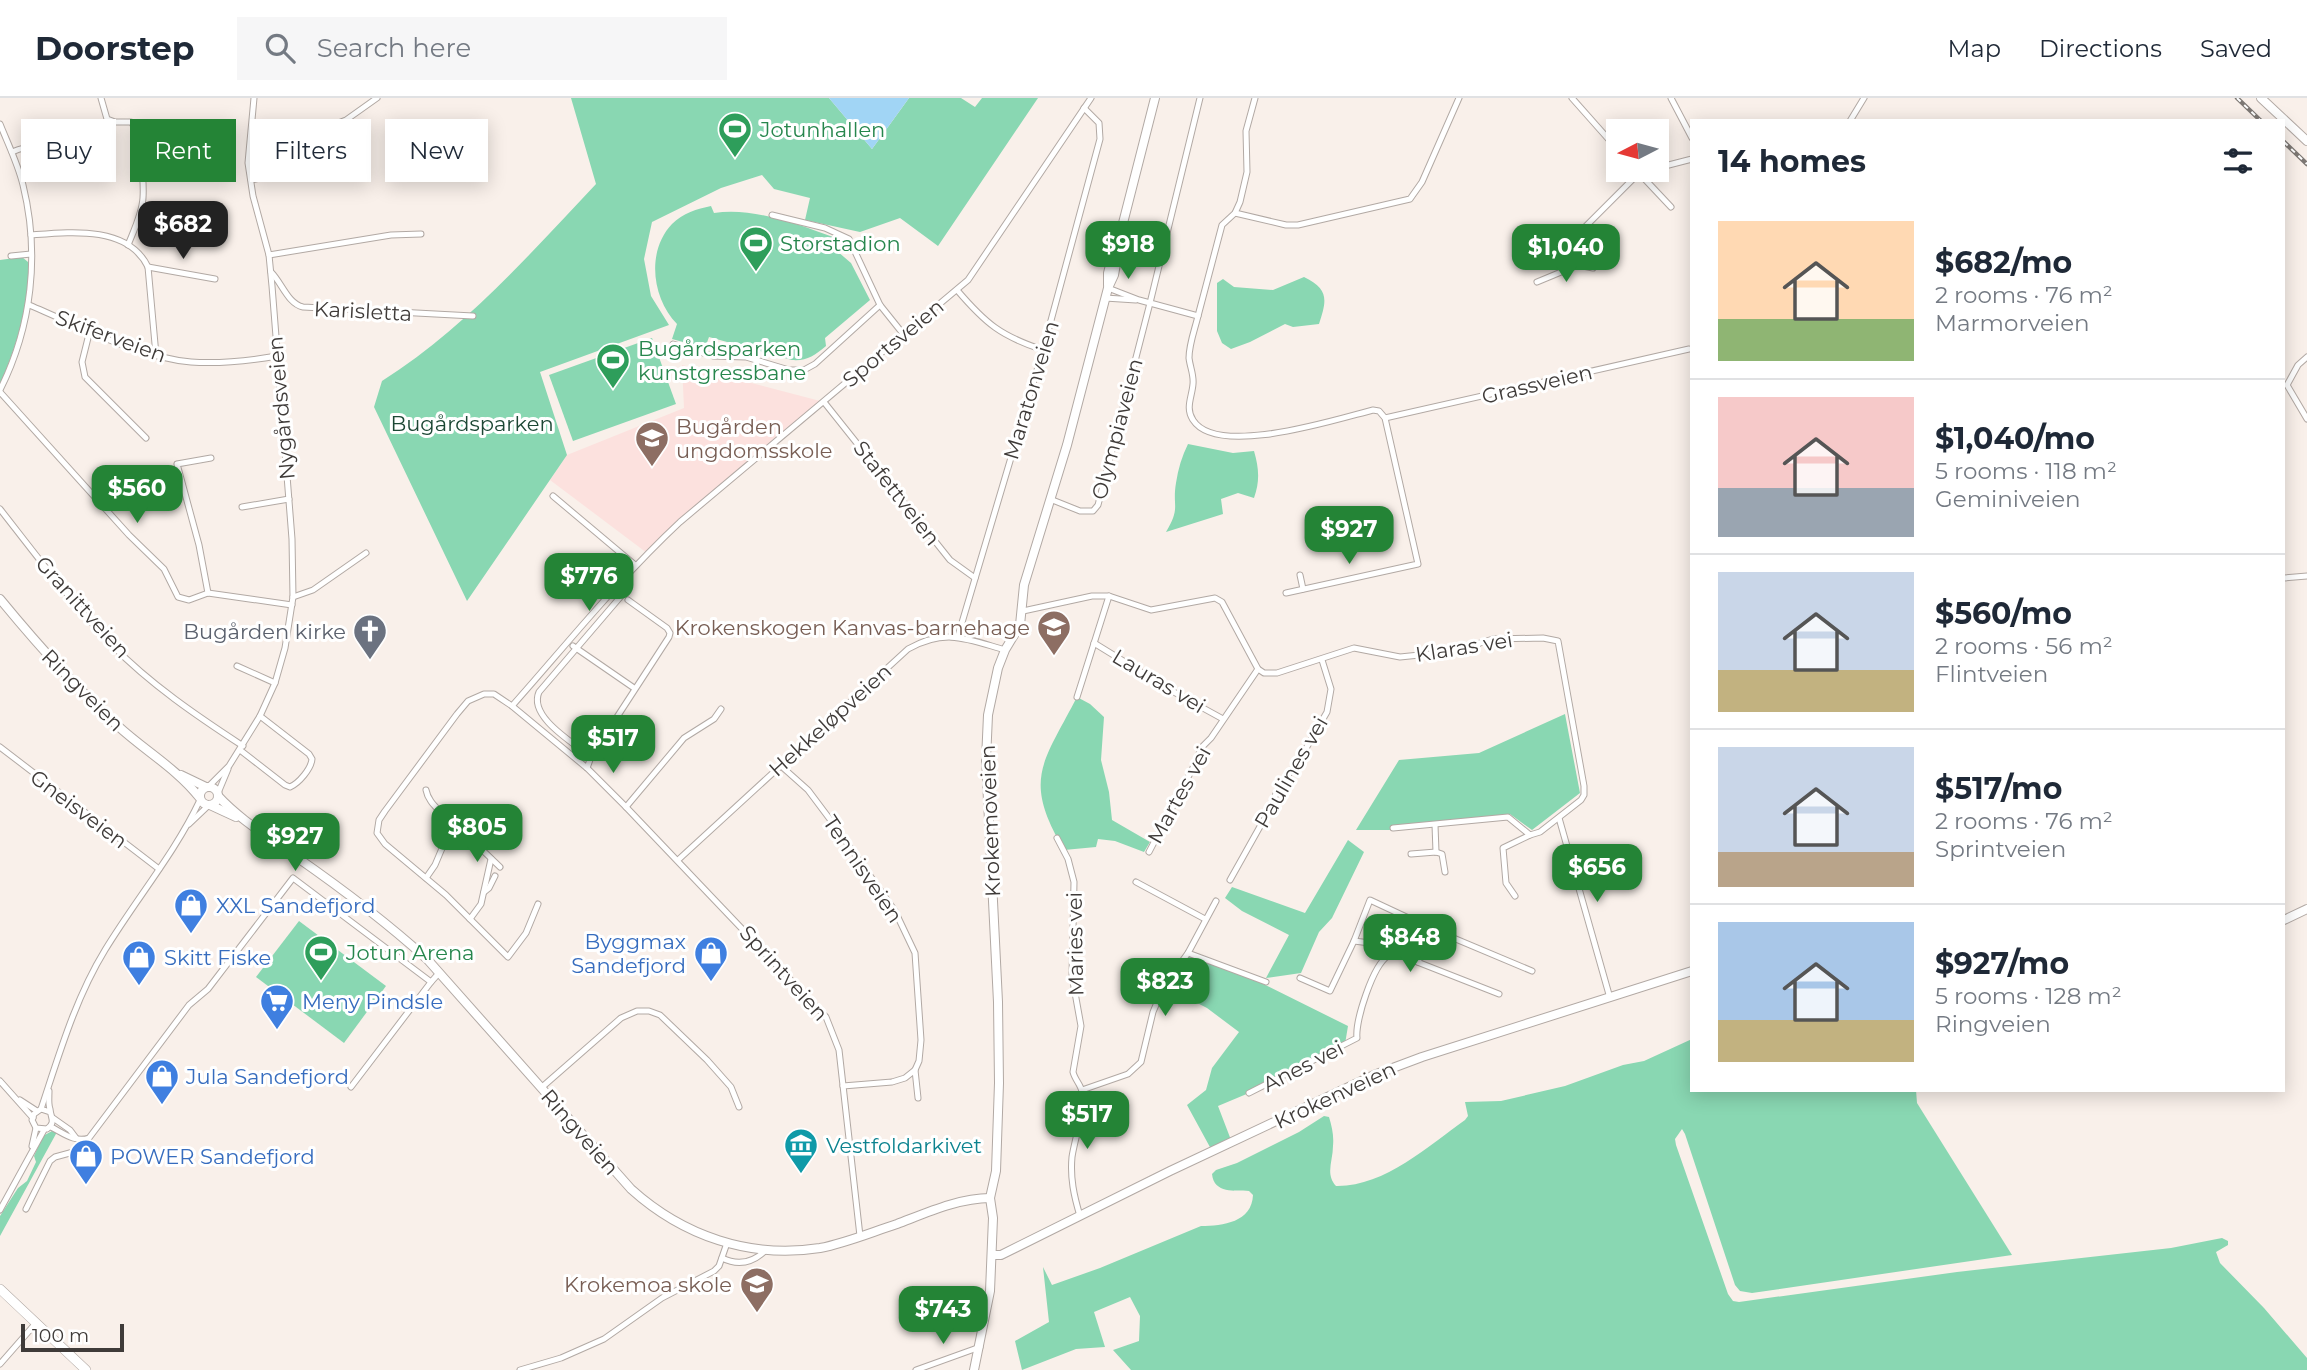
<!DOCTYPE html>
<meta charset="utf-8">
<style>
:root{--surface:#fff;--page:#f6f6f7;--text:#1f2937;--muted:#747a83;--line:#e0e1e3;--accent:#248436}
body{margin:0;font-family:Montserrat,sans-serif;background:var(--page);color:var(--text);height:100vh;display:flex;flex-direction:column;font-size:26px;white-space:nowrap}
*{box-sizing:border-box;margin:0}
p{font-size:23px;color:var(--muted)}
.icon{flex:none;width:38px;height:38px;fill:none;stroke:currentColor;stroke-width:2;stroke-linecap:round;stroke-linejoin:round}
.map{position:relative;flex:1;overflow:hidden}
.panel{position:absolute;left:1690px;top:21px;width:595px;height:973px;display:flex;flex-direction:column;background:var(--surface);border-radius:0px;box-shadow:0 4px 18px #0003}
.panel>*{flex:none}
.banner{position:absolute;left:21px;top:21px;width:665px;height:63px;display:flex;gap:14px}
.needle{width:46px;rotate:264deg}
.controls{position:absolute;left:1606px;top:21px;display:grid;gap:14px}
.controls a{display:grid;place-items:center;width:63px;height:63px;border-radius:0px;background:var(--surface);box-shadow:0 4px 18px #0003;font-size:35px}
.scale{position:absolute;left:21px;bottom:18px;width:103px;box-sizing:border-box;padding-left:7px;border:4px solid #3f3b39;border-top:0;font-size:19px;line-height:24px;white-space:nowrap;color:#3f3b39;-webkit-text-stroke:5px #fff;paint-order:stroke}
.price{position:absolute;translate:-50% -60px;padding:0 16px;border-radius:14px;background:var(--accent);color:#fff;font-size:23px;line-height:46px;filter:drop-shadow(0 2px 4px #0008)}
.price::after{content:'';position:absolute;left:50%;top:42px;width:21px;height:16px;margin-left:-10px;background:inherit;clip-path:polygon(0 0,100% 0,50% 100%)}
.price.active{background:#222;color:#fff}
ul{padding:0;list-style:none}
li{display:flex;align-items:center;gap:21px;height:175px;padding:0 28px}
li+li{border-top:2px solid var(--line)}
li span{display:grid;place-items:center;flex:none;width:196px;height:140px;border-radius:0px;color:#555}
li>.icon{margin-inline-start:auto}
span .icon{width:84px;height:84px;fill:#fffc;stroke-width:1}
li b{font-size:30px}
h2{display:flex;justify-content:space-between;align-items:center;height:84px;padding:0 28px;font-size:30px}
.pill{padding:0 24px;border-radius:0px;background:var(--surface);box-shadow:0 4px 18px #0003;font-size:24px;line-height:63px}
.pill.active{background:var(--accent);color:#fff}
header{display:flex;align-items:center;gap:42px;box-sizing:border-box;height:98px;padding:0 35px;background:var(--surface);border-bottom:2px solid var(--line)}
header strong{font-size:33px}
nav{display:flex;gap:38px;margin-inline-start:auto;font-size:24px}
.search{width:490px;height:63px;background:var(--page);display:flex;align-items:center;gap:18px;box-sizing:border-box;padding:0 24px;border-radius:0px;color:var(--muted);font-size:26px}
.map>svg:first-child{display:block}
</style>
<header>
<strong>Doorstep</strong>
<div class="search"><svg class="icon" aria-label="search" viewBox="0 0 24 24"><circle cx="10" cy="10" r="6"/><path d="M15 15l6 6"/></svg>Search here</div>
<nav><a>Map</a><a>Directions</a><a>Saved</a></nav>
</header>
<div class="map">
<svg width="2307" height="1272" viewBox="0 0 2307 1272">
<rect width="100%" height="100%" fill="#f9f0ea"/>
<path fill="#fce1de" d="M682 267 824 304 647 455 550 382 567 357 684 310Z"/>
<g fill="#89d7b2">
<path d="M571 0H829L872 51 909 0H961L975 9 982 0H1038L938 148 900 120 860 134 805 122 810 100 774 91 762 77 721 90 652 124 644 161 651 198 669 227 540 274 567 357 467 503 374 309 382 283C464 231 530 156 596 86Z"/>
<path d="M711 108 714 115C753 109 797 126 833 139L830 147 851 165 870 202 825 240 826 248C814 258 807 263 792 262L709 239 705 250 672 241 677 226C652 201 646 153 672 126 683 115 697 111 711 108Z"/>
<path d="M22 159 28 164 29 170C26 214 18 245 0 286V162Z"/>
<path d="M1304 179C1329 191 1327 202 1319 226L1293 229 1285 226 1250 244 1231 251 1222 245 1217 233V185L1223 181 1234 189 1273 192Z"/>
<path d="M652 240 676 306 573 343 549 277Z"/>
<path d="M1188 346 1233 355 1254 353C1259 370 1260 383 1254 400L1238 395 1221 401 1223 416 1166 434C1181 409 1172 409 1176 385 1178 371 1182 358 1188 346Z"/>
<path d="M1077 599 1090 606 1104 619 1101 662 1109 694 1112 722 1150 744 1144 754 1115 743 1098 741 1096 749 1064 752C1022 681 1043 665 1077 599Z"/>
<path d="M1565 616 1580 695 1532 732 1510 716 1389 732H1356L1399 662 1479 655Z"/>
<path d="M1348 742 1364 754 1332 820 1319 834 1301 875 1266 880 1289 837 1242 813 1225 800 1232 789 1305 815Z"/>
<path d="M299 823 386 888 344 945 256 879Z"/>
<path d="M1188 855 1231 870 1348 928 1345 946 1249 995 1218 1008 1231 1042 1211 1051 1187 1007 1206 992 1212 970 1239 934 1207 910 1164 888Z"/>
<path d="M1692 941V992H1916L1917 1005 2012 1157 1752 1195 1740 1193 1735 1187 1685 1036 1682 1031 1675 1041 1676 1047 1728 1196 1733 1203 1739 1204 1957 1174 2171 1150 2222 1140 2228 1143V1147L2216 1154 2220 1165 2264 1210 2307 1260V1272H1131L1113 1252 1139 1243 1140 1218 1130 1199 1094 1214 1105 1249 1076 1251 1022 1272 1015 1243 1049 1224 1043 1169 1052 1187 1100 1170 1201 1128C1223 1128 1252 1124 1253 1097L1249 1093C1235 1092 1214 1096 1212 1076L1216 1072 1237 1065 1299 1034 1324 1018 1329 1019C1332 1029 1334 1038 1333 1048 1333 1063 1325 1076 1336 1088 1384 1089 1428 1048 1465 1022L1468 1018 1465 1004 1501 1003 1565 988 1623 967 1644 963Z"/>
<path d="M52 1033 57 1034 0 1138V1118L18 1090 27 1083 36 1064 34 1058 43 1038Z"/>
</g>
<path fill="#a1d5f5" d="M829 0H909L872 51Z"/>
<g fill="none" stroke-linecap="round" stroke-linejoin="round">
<g stroke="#b2a9a4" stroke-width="7">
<g id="street">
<path d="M101 0 107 21 115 24H131C140 33 144 85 143 100 142 116 134 132 128 147"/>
<path d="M1572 0 1619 53"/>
<path d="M1671 0 1692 40"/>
<path d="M1850 23 1864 0"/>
<path d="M0 26C8 46 18 66 23 87 40 156 32 228 0 292"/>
<path d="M12 54C45 40 54 54 81 72"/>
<path d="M67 63 74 54"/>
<path d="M1657 70 1692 61"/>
<path d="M1636 72 1639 75 1651 72"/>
<path d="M251 82 294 72 302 62 307 37 346 22 377 0"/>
<path d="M1235 115 1286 127H1298L1410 101 1422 84 1459 0"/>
<path d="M772 117 825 130 849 141 880 207 904 237"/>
<path d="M31 137C69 134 128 127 148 169L156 257"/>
<path d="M269 157 391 137 421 136"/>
<path d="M11 158 31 156"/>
<path d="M1578 167 1585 129 1639 75 1671 109"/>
<path d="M148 169 215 181"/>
<path d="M271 174C282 185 288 206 303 209L473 218"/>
<path d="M1537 184 1578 167 1593 170"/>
<path d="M1108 190 1139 202 1198 218C1195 231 1189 246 1189 260 1190 269 1194 277 1193 286 1192 299 1185 310 1193 322 1217 360 1337 321 1373 312L1379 313 1385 320 1418 466 1286 495"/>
<path d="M957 192C986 226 1001 238 1043 252"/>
<path d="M1105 200 1136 202"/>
<path d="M29 207C80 228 135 259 191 264 220 266 248 263 277 258"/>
<path d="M1198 218 1222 127 1235 115 1240 104 1247 74 1246 33 1255 0"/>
<path d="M90 232 82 264 85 279 146 340"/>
<path d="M673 246 713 258 746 259 789 272H804L815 266 880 207"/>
<path d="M2307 259 2298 267 2287 287 2307 321"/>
<path d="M0 294 129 437 164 471 178 499 189 502 208 495 292 507"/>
<path d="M824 304 950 462 975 480"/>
<path d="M1385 320 1689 251"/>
<path d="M553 398 635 467"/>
<path d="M1050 401 1080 413H1093L1098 407 1150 205 1200 0"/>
<path d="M242 409 289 401"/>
<path d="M0 411C36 457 71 504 112 547 150 586 197 618 243 648"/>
<path d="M1300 477 1303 491"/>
<path d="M2284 480 2307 478"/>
<path d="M208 495 199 447 177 366 211 360"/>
<path d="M293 499 313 492 366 455"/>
<path d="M1023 513 1092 498H1109L1151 512 1215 500 1222 504 1258 571 1264 575H1277L1354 550 1400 559 1468 552 1480 545 1493 541 1543 540 1558 543 1584 688V697L1581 702 1540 734 1530 737 1508 719 1393 730"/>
<path d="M958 538 1043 252 1100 41 1099 25 1084 10"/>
<path d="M1094 545 1172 593 1223 621"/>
<path d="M573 548 634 590"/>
<path d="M237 568 275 585"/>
<path d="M1077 599 1109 498"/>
<path d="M512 608C567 546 619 481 680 424L968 182 1091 0"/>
<path d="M0 649 159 771"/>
<path d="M240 652 285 687 290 689C299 685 311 671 312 661L309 656 260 618"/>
<path d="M591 659C574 645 528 619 539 594L622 497"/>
<path d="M780 667 808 692 832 724 895 813 915 855 921 942 919 963 915 972 905 980 892 984 843 988"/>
<path d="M587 670 591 659 669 539 670 535 667 530 628 502"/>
<path d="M208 689 229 668 260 618 275 585 285 550 293 499 292 441 272 188 269 157 253 98 248 65 254 0"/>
<path d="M218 695 228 671"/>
<path d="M626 709 684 640 714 621 721 611"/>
<path d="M1559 720 1610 900"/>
<path d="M189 726 209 707"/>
<path d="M1435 727 1436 754"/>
<path d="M1057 740 1068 761 1074 784 1072 878 1081 928 1073 974C1075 982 1081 987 1082 994 1086 1007 1074 1044 1072 1059 1070 1080 1074 1098 1080 1118"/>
<path d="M473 743 500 769"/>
<path d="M1149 754 1197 662 1201 650 1211 640 1258 571"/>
<path d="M1411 756 1436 754 1442 756 1445 774"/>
<path d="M678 762 908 551C946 530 967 541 1005 552"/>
<path d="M426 780 435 767 451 729C445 714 429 708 426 692"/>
<path d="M1230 782 1271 709 1277 693 1301 659 1327 614 1331 591 1322 562"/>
<path d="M1136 784 1205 821"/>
<path d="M484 794 489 790 495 778"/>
<path d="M1515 798 1506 785 1503 750 1530 737"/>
<path d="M538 806 526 835 508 859 446 797 385 746 377 735 379 722 385 713 457 616 468 603 484 596H494L512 608 587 670 626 709 826 919 839 952 860 1138"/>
<path d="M470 821 481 806 491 761"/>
<path d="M1354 843 1370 845 1385 859"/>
<path d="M1188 855 1266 884"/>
<path d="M1418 864 1432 831 1532 873"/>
<path d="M1300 880 1330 893 1354 843 1370 802 1432 831"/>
<path d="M915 972 918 1000"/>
<path d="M0 983 33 1020"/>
<path d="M351 989 431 884"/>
<path d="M541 990 621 920 637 913H649L660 917 707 962 731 989 739 1009"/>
<path d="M1082 992 1128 976 1141 964 1153 914 1164 888 1188 855 1216 803"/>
<path d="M49 993C49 999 48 1006 50 1011 51 1021 56 1024 47 1031L36 1030 32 1022 34 1016 41 1011 50 1014"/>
<path d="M1249 995 1357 940C1355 923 1373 867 1388 858H1402L1499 896"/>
<path d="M20 1002 37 1013"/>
<path d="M41 1011C59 957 75 901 105 852 136 801 175 755 200 702"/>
<path d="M53 1020 70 1032 76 1040"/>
<path d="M51 1029C63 1035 75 1045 89 1040L189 907 208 891 293 780 431 884 439 875"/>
<path d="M32 1048 36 1030"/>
<path d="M26 1111 50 1063 55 1059 77 1053 83 1042"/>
<path d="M0 1112 44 1032"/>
<path d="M722 1160C738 1168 752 1165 765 1153"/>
<path d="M0 1266 36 1225"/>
<path d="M520 1272 561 1260 604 1241 662 1200 714 1173 719 1168 727 1145"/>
<path d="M916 1272 980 1249"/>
</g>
</g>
<g stroke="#b2a9a4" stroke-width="10">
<g id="secondary">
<path d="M2261 0 2307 43"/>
<path d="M1122 129 1155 0"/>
<path d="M1108 187V175L1114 152"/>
<path d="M0 501C37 546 75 589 118 628 144 652 177 671 199 699"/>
<path d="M181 677 206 689"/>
<circle cx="209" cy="698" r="9"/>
<path d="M218 698C240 722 269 739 295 758 341 790 385 823 427 861L631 1091C683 1138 750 1161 820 1150 846 1145 872 1134 897 1126 926 1115 959 1100 990 1100"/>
<path d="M210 707 236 719"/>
<path d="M2284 822 2307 811"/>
<path d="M992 1157H1001L1170 1073 1374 977 1422 959 1692 873"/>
<path d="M974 1272 990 1193 993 1120 990 1100 996 1073 999 985 998 904 986 662 988 617 998 570 1005 552 1020 527 1024 487 1067 347 1108 190 1114 177 1123 127"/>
</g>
</g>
<g stroke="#b2a9a4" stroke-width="10">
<path id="primary" d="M0 1191 86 1272"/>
</g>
<use href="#street" stroke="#fff" stroke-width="5"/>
<use href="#secondary" stroke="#fff" stroke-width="8"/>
<use href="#primary" stroke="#fff" stroke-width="9"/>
<g stroke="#7d7874" stroke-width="4.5">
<g id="rail">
<path d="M2237 0 2261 23"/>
<path d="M2284 44 2307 66"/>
</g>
</g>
<use href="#rail" stroke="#fff" stroke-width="2" stroke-dasharray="5" stroke-linecap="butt"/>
</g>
<defs>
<g id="stadium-pin" transform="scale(1.75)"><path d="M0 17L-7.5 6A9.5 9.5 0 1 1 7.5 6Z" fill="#2e9e5b" stroke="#fff"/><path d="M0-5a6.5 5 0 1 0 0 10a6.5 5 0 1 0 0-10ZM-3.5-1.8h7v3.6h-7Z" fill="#fff"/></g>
<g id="school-pin" transform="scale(1.75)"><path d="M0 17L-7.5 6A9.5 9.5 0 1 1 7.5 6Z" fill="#8d6e63" stroke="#fff"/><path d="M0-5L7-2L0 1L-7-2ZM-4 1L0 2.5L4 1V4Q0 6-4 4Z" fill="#fff"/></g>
<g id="church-pin" transform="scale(1.75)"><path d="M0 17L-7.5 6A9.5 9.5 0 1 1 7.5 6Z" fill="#6b7280" stroke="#fff"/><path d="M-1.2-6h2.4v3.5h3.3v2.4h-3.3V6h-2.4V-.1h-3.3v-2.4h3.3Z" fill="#fff"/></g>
<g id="shop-pin" transform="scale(1.75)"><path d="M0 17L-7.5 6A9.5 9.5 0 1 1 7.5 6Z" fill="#3f7fe0" stroke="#fff"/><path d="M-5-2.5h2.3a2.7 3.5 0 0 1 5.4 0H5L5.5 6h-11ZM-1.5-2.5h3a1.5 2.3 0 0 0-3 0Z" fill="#fff"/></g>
<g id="supermarket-pin" transform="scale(1.75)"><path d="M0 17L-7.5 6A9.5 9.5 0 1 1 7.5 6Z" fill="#3f7fe0" stroke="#fff"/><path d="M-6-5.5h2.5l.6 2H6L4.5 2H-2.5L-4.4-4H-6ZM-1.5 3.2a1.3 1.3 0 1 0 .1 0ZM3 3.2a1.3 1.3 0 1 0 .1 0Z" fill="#fff"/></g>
<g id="museum-pin" transform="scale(1.75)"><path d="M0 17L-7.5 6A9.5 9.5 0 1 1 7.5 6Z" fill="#0f9aa8" stroke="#fff"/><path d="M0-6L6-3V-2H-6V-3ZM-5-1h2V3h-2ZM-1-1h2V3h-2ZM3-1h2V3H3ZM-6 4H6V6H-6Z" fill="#fff"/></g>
</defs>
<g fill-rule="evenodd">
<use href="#stadium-pin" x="735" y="31"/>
<use href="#stadium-pin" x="756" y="145"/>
<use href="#stadium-pin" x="613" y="262"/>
<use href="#school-pin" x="652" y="340"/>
<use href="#school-pin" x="1054" y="529"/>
<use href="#church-pin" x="370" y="533"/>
<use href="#shop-pin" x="191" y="807"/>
<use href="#stadium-pin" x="321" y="854"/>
<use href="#shop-pin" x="711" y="855"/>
<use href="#shop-pin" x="139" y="859"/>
<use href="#supermarket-pin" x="277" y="903"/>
<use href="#shop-pin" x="162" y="978"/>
<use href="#museum-pin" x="801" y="1047"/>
<use href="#shop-pin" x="86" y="1058"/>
<use href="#school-pin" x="757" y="1186"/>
</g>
<g text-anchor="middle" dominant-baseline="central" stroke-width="6" stroke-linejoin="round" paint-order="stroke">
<g font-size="21" fill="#27864d" stroke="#fff" text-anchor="start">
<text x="760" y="31">Jotunhallen</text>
<text x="780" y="145">Storstadion</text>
<text x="638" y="250">Bugårdsparken<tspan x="638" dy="24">kunstgressbane</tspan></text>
<text x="346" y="854">Jotun Arena</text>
</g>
<g font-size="21" fill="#3f3b39" stroke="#fff">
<text transform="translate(363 213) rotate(3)">Karisletta</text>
<text transform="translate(111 238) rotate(20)">Skiferveien</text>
<text transform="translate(893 245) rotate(-40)">Sportsveien</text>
<text transform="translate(1537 286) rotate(-13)">Grassveien</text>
<text transform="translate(1031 292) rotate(-73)">Maratonveien</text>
<text transform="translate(281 310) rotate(-95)">Nygårdsveien</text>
<text transform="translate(1117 331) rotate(-75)">Olympiaveien</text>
<text transform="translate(897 395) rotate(52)">Stafettveien</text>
<text transform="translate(83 509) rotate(48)">Granittveien</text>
<text transform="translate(1464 549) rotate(-9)">Klaras vei</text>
<text transform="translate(1159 583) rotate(31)">Lauras vei</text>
<text transform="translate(83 592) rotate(45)">Ringveien</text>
<text transform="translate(830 622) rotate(-42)">Hekkeløpveien</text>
<text transform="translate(1291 674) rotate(-60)">Paulines vei</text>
<text transform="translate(1179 697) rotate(-61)">Martes vei</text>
<text transform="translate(79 711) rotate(37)">Gneisveien</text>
<text transform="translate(990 723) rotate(-92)">Krokemoveien</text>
<text transform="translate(863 771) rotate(56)">Tennisveien</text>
<text transform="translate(1075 846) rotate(-91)">Maries vei</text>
<text transform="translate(784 875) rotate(48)">Sprintveien</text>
<text transform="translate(1303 968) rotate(-27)">Anes vei</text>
<text transform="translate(1335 997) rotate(-25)">Krokenveien</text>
<text transform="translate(580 1034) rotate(49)">Ringveien</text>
</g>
<g font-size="21" fill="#1c4734" stroke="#fff">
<text x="472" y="325">Bugårdsparken</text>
</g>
<g font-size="21" fill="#785e54" stroke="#fff" text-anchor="end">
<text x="676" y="328" text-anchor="start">Bugården<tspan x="676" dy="24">ungdomsskole</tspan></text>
<text x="1030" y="529">Krokenskogen Kanvas-barnehage</text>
<text x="732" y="1186">Krokemoa skole</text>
</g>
<g font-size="21" fill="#5b616d" stroke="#fff" text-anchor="end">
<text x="346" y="533">Bugården kirke</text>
</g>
<g font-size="21" fill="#366cbe" stroke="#fff" text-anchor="start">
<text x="216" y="807">XXL Sandefjord</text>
<text x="686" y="843" text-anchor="end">Byggmax<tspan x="686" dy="24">Sandefjord</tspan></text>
<text x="164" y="859">Skitt Fiske</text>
<text x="302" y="903">Meny Pindsle</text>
<text x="186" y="978">Jula Sandefjord</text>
<text x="110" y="1058">POWER Sandefjord</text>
</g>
<g font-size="21" fill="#0d838f" stroke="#fff" text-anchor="start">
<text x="826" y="1047">Vestfoldarkivet</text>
</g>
</g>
</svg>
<div class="controls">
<a><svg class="needle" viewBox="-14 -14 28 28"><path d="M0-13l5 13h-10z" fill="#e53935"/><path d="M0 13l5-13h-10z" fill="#747a83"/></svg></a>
</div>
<div class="scale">100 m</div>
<b class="price active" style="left:183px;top:163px">$682</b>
<b class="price" style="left:1128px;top:183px">$918</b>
<b class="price" style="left:1566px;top:186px">$1,040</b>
<b class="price" style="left:137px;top:427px">$560</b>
<b class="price" style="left:1349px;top:468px">$927</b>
<b class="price" style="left:589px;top:515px">$776</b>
<b class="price" style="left:613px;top:677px">$517</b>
<b class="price" style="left:477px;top:766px">$805</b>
<b class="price" style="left:295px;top:775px">$927</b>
<b class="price" style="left:1597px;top:806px">$656</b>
<b class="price" style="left:1410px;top:876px">$848</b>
<b class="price" style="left:1165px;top:920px">$823</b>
<b class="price" style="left:1087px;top:1053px">$517</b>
<b class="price" style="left:943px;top:1248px">$743</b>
<div class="banner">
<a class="pill">Buy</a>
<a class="pill active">Rent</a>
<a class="pill">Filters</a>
<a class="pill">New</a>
</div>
<section class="panel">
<h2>14 homes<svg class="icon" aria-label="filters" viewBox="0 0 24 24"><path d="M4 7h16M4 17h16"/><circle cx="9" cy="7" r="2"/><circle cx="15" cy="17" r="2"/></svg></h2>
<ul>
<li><span style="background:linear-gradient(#ffd9b3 70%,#8fb573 0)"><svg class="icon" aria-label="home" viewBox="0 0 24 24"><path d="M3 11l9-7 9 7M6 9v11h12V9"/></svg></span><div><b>$682/mo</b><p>2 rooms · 76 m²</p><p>Marmorveien</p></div></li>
<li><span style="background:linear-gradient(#f6c9c9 65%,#9aa5b1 0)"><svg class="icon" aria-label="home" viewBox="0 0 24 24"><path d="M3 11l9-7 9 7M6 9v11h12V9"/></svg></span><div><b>$1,040/mo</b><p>5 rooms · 118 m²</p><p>Geminiveien</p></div></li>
<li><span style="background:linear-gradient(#c9d6e8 70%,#c2b280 0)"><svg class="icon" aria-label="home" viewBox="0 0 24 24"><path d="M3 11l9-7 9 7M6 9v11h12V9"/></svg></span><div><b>$560/mo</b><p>2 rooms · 56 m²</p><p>Flintveien</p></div></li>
<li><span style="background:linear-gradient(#c9d6e8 75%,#b9a48a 0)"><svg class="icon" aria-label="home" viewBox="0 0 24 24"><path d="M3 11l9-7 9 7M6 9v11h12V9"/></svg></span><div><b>$517/mo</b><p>2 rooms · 76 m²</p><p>Sprintveien</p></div></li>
<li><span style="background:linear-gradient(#a9c7e8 70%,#c2b280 0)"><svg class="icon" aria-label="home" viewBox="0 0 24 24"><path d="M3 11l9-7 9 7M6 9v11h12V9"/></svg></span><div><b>$927/mo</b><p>5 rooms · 128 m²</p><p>Ringveien</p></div></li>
</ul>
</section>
</div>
